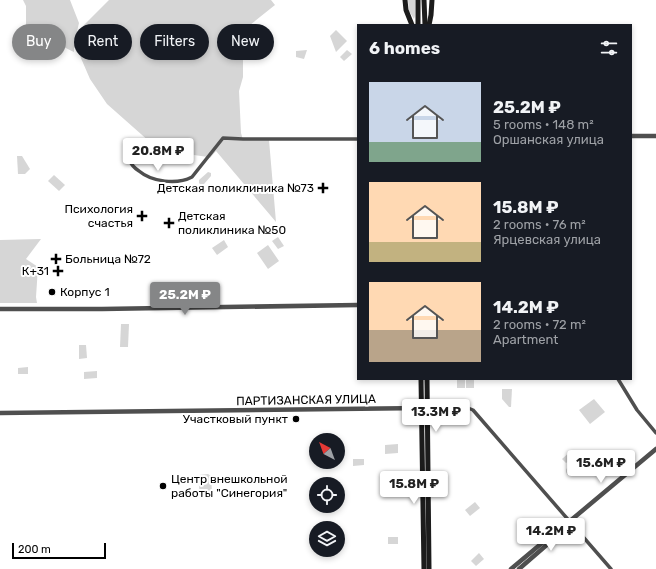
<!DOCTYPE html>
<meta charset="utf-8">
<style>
:root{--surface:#171b24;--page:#20242c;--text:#f1f3f6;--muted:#9ea1a6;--accent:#858687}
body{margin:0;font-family:Rubik,sans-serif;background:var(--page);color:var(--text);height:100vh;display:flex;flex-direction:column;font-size:15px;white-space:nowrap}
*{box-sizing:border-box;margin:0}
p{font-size:13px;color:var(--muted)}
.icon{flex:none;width:22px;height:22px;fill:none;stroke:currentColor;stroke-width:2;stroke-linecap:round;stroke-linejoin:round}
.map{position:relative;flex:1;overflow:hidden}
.details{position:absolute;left:357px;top:24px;width:275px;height:356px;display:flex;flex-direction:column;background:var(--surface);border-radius:0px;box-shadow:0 2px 6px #0003}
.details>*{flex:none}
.hud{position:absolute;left:12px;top:24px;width:285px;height:36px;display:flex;gap:8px}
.needle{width:26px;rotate:319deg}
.tools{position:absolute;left:309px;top:433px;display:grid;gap:8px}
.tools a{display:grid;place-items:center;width:36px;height:36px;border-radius:50%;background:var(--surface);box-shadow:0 2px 6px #0003;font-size:20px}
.scale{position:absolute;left:12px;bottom:10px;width:94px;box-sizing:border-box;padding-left:4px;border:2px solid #000;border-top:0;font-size:11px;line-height:14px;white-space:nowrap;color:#000;-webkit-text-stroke:3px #fff;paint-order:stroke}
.price{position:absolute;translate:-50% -34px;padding:0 9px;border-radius:4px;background:#fff;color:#222;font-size:13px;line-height:26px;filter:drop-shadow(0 1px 2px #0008)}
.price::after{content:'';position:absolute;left:50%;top:24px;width:12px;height:9px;margin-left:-6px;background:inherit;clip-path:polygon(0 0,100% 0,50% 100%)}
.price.active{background:var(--accent);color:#fff}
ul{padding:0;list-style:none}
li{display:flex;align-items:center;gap:12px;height:100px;padding:0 12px}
li span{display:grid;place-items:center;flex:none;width:112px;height:80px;border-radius:0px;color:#555}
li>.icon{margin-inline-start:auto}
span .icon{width:48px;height:48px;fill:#fffc;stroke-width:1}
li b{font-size:17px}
h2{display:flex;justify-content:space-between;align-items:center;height:48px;padding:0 12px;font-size:17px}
.pill{padding:0 14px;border-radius:18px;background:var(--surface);box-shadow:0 2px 6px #0003;font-size:14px;line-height:36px}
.pill.active{background:var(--accent);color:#fff}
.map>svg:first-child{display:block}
</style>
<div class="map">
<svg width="656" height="569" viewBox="0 0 656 569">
<rect width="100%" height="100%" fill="#fff"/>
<g fill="#d6d6d6">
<path d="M23 0H70L79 23 76 36 80 39 83 26 109 0H271L275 5 245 29 243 35V77L239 91 241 133 243 140H269L276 222 216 151 210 158 208 157 159 150 107 104 90 79 77 49 78 46 74 48V52C65 48 52 39 43 41 34 42 37 45 26 43V6Z"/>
<path d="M408 0H415V16L414 19 409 11Z"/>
<path d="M336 30 347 41 336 52 330 36Z"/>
<path d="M307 50 304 59 296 57V51Z"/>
<path d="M347 50 352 54 344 61 340 57Z"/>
<path d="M17 156H22L30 169 25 174H18Z"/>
<path d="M208 172 211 173V176L204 184 201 185 199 183V180Z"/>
<path d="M54 175 65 185 59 191 48 181Z"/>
<path d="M278 237 284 246 278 249 272 241Z"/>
<path d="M41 239 26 259 38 267 36 297 37 303H0V240Z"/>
<path d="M224 240 228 247 217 255 212 248Z"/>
<path d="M268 245 279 261 268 269 257 253Z"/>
<path d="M121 324H129L128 347H120Z"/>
<path d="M79 345H86L87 358 79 359Z"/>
<path d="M28 367V374H18V368Z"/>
<path d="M97 371V378L84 379V372Z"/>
<rect x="457" y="379" width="8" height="9"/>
<rect x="466" y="379" width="8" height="9"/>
<path d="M502 389H512L511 407H509L502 399Z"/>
<path d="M594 399 605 412 590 424 579 410Z"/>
<path d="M398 444V453L385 454V445Z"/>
<path d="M571 451H573L576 455V456L566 463 562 459Z"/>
<path d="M353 459H364V465L353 466Z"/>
<circle cx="571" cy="471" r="5"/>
<path d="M208 474 211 476 212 494 210 497H201L200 496 198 477 199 475Z"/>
<rect x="385" y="479" width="12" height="8"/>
<path d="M475 502 480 508 470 516 465 510Z"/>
<rect x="388" y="537" width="10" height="7"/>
<path d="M479 553 484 559 476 566 471 561Z"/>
</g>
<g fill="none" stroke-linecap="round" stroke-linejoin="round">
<g stroke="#4f4f4f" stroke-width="3.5">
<path d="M129 159C131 164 134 168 139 171 152 182 177 185 192 177L223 138 243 139H358"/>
<path d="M618 379 637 410 656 433"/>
<path d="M427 408H468L473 410 611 569"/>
</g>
<g stroke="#4f4f4f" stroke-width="4.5">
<path d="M631 136H656"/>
<path d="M0 309H102L358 305"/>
<path d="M0 413 424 408"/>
<path d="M511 569 554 533 570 521 656 449"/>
<path d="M519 569 557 536 565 527"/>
</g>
<g stroke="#1c1c1c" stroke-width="5">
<path d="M405 0 406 10 412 25"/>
<path d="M418 0V25"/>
<path d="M424 0 425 25"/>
<path d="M429 25 431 15 432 0"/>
<path d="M421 379 424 569"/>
<path d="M427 379 429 569"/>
</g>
</g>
<g fill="#000" stroke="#fff" stroke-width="1.5">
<path d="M321 182h4v4h4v4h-4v4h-4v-4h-4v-4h4z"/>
<path d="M140 210h4v4h4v4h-4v4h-4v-4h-4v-4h4z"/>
<path d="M167 217h4v4h4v4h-4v4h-4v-4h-4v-4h4z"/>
<path d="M54 253h4v4h4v4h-4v4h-4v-4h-4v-4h4z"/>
<path d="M56 265h4v4h4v4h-4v4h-4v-4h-4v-4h4z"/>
<circle cx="52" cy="292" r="4"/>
<circle cx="296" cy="419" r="4"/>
<circle cx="163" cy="486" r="4"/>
</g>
<g text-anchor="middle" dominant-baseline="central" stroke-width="4" stroke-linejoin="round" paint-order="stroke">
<g font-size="12" fill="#000" stroke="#fff" text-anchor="end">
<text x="314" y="188">Детская поликлиника №73</text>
<text x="133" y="209">Психология<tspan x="133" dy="14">счастья</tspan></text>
<text x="178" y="216" text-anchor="start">Детская<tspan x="178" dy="14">поликлиника №50</tspan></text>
<text x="65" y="259" text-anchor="start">Больница №72</text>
<text x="49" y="271">К+31</text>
<text x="60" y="292" text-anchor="start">Корпус 1</text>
<text x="288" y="419">Участковый пункт</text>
<text x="171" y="479" text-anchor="start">Центр внешкольной<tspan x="171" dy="14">работы "Синегория"</tspan></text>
</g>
<g font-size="12" fill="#000" stroke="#fff">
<text transform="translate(306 400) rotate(-1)">ПАРТИЗАНСКАЯ УЛИЦА</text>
</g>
</g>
</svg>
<div class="tools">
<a><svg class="needle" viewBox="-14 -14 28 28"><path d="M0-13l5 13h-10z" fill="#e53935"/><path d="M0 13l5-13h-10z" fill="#9ea1a6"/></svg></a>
<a><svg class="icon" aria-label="locate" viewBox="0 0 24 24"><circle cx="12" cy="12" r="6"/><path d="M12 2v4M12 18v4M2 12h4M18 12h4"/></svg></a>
<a><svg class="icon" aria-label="layers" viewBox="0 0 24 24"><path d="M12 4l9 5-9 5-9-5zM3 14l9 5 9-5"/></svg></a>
</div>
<div class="scale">200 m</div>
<b class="price" style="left:158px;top:172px">20.8M ₽</b>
<b class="price active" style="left:185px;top:316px">25.2M ₽</b>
<b class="price" style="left:436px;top:433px">13.3M ₽</b>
<b class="price" style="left:601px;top:484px">15.6M ₽</b>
<b class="price" style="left:414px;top:505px">15.8M ₽</b>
<b class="price" style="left:551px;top:552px">14.2M ₽</b>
<div class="hud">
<a class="pill active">Buy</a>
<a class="pill">Rent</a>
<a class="pill">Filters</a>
<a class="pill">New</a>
</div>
<section class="details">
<h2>6 homes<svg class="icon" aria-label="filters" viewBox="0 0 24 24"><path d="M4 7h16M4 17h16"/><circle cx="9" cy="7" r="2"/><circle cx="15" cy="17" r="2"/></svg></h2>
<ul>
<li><span style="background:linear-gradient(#c9d6e8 75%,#7fa58c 0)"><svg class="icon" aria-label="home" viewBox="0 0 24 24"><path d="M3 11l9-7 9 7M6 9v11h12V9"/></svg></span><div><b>25.2M ₽</b><p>5 rooms · 148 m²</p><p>Оршанская улица</p></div></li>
<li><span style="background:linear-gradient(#ffd9b3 75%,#c2b280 0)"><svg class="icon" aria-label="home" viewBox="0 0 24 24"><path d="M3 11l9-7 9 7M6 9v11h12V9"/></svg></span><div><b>15.8M ₽</b><p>2 rooms · 76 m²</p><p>Ярцевская улица</p></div></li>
<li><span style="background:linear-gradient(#ffd9b3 60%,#b9a48a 0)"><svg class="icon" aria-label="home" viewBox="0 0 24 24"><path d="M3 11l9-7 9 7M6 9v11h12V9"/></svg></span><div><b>14.2M ₽</b><p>2 rooms · 72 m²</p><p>Apartment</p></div></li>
</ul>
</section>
</div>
